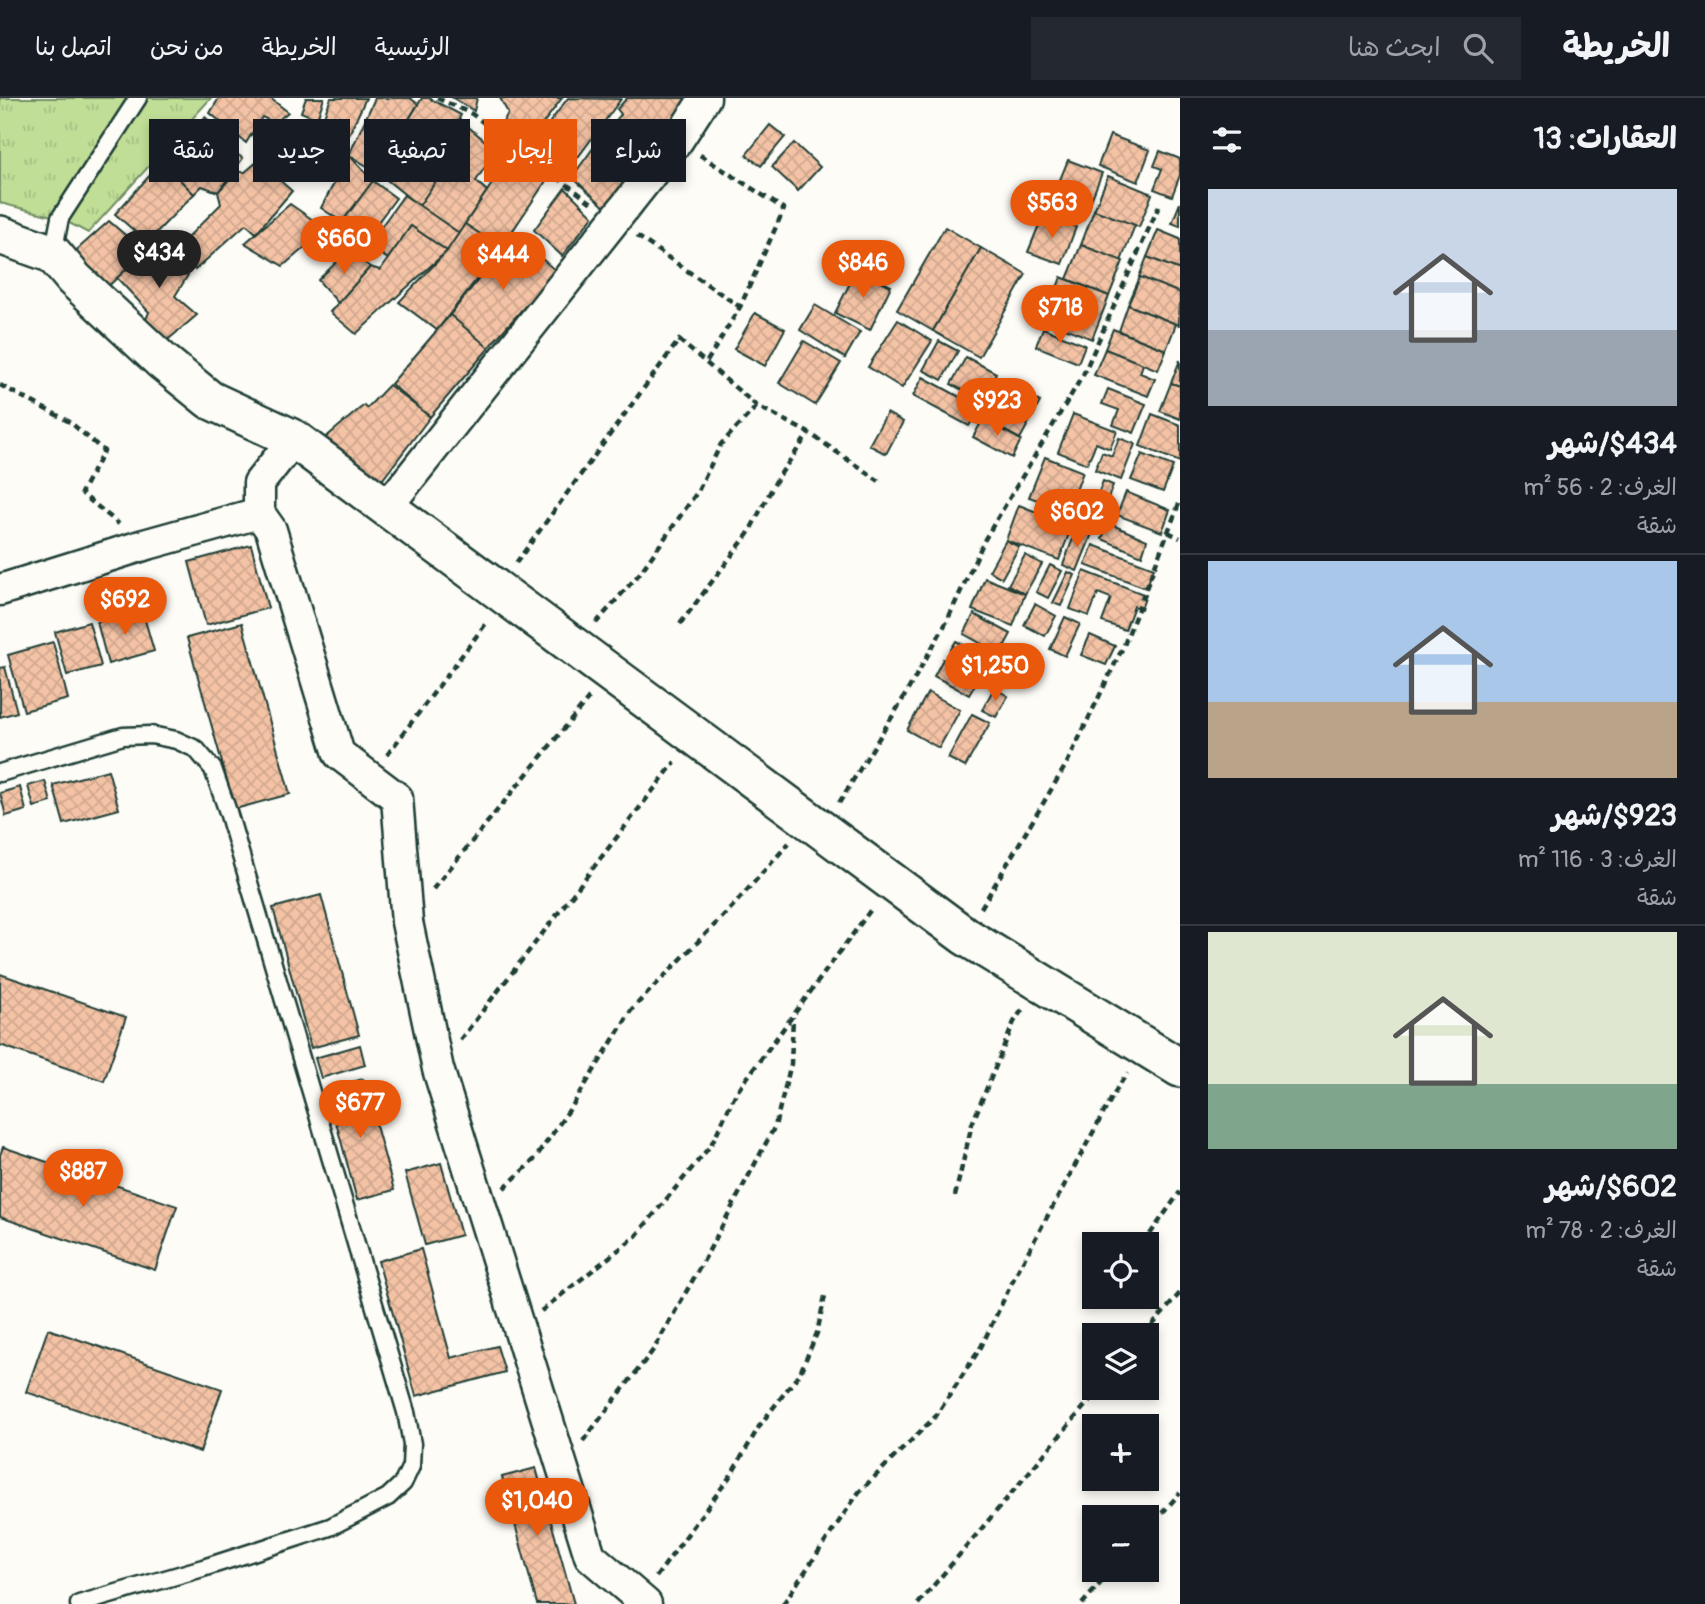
<!DOCTYPE html>
<html lang="ar">
<meta charset="utf-8">
<style>
:root{--surface:#171b24;--page:#242831;--text:#f1f3f6;--muted:#9ea1a6;--line:#363941;--accent:#ea580c}
body{margin:0;font-family:Pangolin,"Playpen Sans Arabic",sans-serif;background:var(--page);color:var(--text);direction:rtl;height:100vh;display:flex;flex-direction:column;font-size:26px;white-space:nowrap}
*{box-sizing:border-box;margin:0}
p{font-size:23px;color:var(--muted)}
.icon{flex:none;width:38px;height:38px;fill:none;stroke:currentColor;stroke-width:2;stroke-linecap:round;stroke-linejoin:round}
.map{position:relative;flex:1;overflow:hidden;direction:ltr}
.sheet{display:flex;flex-direction:column;background:var(--surface);width:525px}
.sheet>*{flex:none}
.guide{position:absolute;left:21px;top:21px;width:665px;height:63px;direction:rtl;display:flex;gap:14px}
.controls{position:absolute;left:1082px;top:1134px;display:grid;gap:14px}
.controls a{display:grid;place-items:center;width:77px;height:77px;border-radius:0px;background:var(--surface);box-shadow:0 4px 10px #0003;font-size:35px}
.price{position:absolute;translate:-50% -60px;padding:0 16px;border-radius:24px;background:var(--accent);color:#fff;font-size:23px;line-height:46px;filter:drop-shadow(0 2px 4px #0008)}
.price::after{content:'';position:absolute;left:50%;top:42px;width:21px;height:16px;margin-left:-10px;background:inherit;clip-path:polygon(0 0,100% 0,50% 100%)}
.price.selected{background:#222;color:#fff}
ul{padding:0;list-style:none}
li{display:grid;align-content:center;gap:14px;height:371px;padding:0 28px}
li+li{border-top:2px solid var(--line)}
li span{display:grid;place-items:center;height:217px;border-radius:0px;color:#555}
li>.icon{margin-inline-start:auto}
span .icon{width:126px;height:126px;fill:#fffc;stroke-width:1}
li b{font-size:30px}
h2{display:flex;justify-content:space-between;align-items:center;height:84px;padding:0 28px;font-size:30px}
.pill{padding:0 24px;border-radius:0px;background:var(--surface);box-shadow:0 4px 10px #0003;font-size:24px;line-height:63px}
.pill.selected{background:var(--accent);color:#fff}
header{display:flex;align-items:center;gap:42px;box-sizing:border-box;height:98px;padding:0 35px;background:var(--surface);border-bottom:2px solid var(--line)}
header strong{font-size:33px}
nav{display:flex;gap:38px;margin-inline-start:auto;font-size:24px}
.search{width:490px;height:63px;background:var(--page);display:flex;align-items:center;gap:18px;box-sizing:border-box;padding:0 24px;border-radius:0px;color:var(--muted);font-size:26px}
main{display:flex;flex:1;min-height:0}
.map>svg:first-child{display:block}
</style>
<header>
<strong>الخريطة</strong>
<div class="search"><svg class="icon" aria-label="search" viewBox="0 0 24 24"><circle cx="10" cy="10" r="6"/><path d="M15 15l6 6"/></svg>ابحث هنا</div>
<nav><a>الرئيسية</a><a>الخريطة</a><a>من نحن</a><a>اتصل بنا</a></nav>
</header>
<main>
<section class="sheet">
<h2>العقارات: 13<svg class="icon" aria-label="filters" viewBox="0 0 24 24"><path d="M4 7h16M4 17h16"/><circle cx="9" cy="7" r="2"/><circle cx="15" cy="17" r="2"/></svg></h2>
<ul>
<li><span style="background:linear-gradient(#c9d6e8 65%,#9aa5b1 0)"><svg class="icon" aria-label="home" viewBox="0 0 24 24"><path d="M3 11l9-7 9 7M6 9v11h12V9"/></svg></span><div><b>$434/شهر</b><p>الغرف: 2 · 56 m²</p><p>شقة</p></div></li>
<li><span style="background:linear-gradient(#a9c7e8 65%,#b9a48a 0)"><svg class="icon" aria-label="home" viewBox="0 0 24 24"><path d="M3 11l9-7 9 7M6 9v11h12V9"/></svg></span><div><b>$923/شهر</b><p>الغرف: 3 · 116 m²</p><p>شقة</p></div></li>
<li><span style="background:linear-gradient(#dfe7d0 70%,#7fa58c 0)"><svg class="icon" aria-label="home" viewBox="0 0 24 24"><path d="M3 11l9-7 9 7M6 9v11h12V9"/></svg></span><div><b>$602/شهر</b><p>الغرف: 2 · 78 m²</p><p>شقة</p></div></li>
</ul>
</section>
<div class="map">
<svg width="1180" height="1506" viewBox="0 0 1180 1506">
<defs>
<pattern id="grass-tufts" width="24" height="20" patternUnits="userSpaceOnUse" patternTransform="scale(1.75)"><rect width="24" height="20" fill="#c0de96"/><path d="M3 7l-1-3M5 7V3M7 7l1-3M15 17l-1-3M17 17v-4M19 17l1-3" fill="none" stroke="#a5bf82"/></pattern>
<pattern id="building-cross-hatch" width="8" height="8" patternUnits="userSpaceOnUse" patternTransform="scale(1.75)"><rect width="8" height="8" fill="#f4c3a5"/><path d="M0 0l8 8M0 8l8-8" fill="none" stroke="#d1a88f"/></pattern>
</defs>
<rect width="100%" height="100%" fill="#fdfcf7"/>
<filter id="ink" filterUnits="userSpaceOnUse"><feTurbulence type="fractalNoise" baseFrequency=".0143" numOctaves="2"/><feDisplacementMap in="SourceGraphic" scale="14" xChannelSelector="R" yChannelSelector="G"/><feConvolveMatrix kernelMatrix="1 2 1 2 8 2 1 2 1" color-interpolation-filters="sRGB"/></filter>
<g filter="url(#ink)">
<path fill="url(#grass-tufts)" stroke="#708e65" stroke-width="2" d="M0 0H211L88 135 60 120 0 105Z"/>
<g fill="url(#building-cross-hatch)" stroke="#1f3d34" stroke-width="2">
<path d="M219 0H270L288 14 275 25 262 19 246 45 210 15Z"/>
<path d="M306 0H324L317 21 301 14Z"/>
<path d="M331 0H366L341 54 319 31Z"/>
<path d="M375 0H410L418 6 377 74 349 57Z"/>
<path d="M422 0H429L461 17 436 64 443 73 419 108 377 74Z"/>
<path d="M453 0H477L474 13Z"/>
<path d="M500 0H562L530 43 500 30 508 15Z"/>
<path d="M568 0 621 1 567 74 532 48Z"/>
<path d="M627 0H686L691 4 645 60 607 34 621 16 617 11Z"/>
<path d="M205 19 228 39 198 76 173 62 190 30 198 35Z"/>
<path d="M459 21 496 52 476 83 487 93 459 135 419 108 443 73 436 64Z"/>
<path d="M770 27 785 39 761 68 746 57Z"/>
<path d="M1110 37 1150 52 1138 84 1098 68Z"/>
<path d="M602 38 636 71 608 112 572 79Z"/>
<path d="M794 45 820 69 798 93 772 69Z"/>
<path d="M221 47 243 60 218 94 202 88 194 96 168 70 173 62 198 76Z"/>
<path d="M1160 53 1180 61V77L1172 98 1154 91 1162 71 1154 68Z"/>
<path d="M349 57 373 83 342 124 321 110Z"/>
<path d="M510 59 546 83 501 150 465 126Z"/>
<path d="M1068 62 1102 75 1083 122 1049 109Z"/>
<path d="M258 63 292 93 256 135 246 126 195 172 178 149 221 106 218 94 236 74H245Z"/>
<path d="M168 70 194 96 147 144 115 116 150 77 155 81Z"/>
<path d="M1108 78 1152 96 1139 129 1094 112Z"/>
<path d="M373 83 396 100 360 148 337 131Z"/>
<path d="M565 90 593 118 562 158 534 132Z"/>
<path d="M404 97 459 135 447 153 411 128 388 161 368 147Z"/>
<path d="M1180 105V128L1172 125Z"/>
<path d="M290 106 326 131 283 168 245 145Z"/>
<path d="M1094 112 1135 127 1121 163 1081 147Z"/>
<path d="M1043 117 1076 129 1062 166 1028 154Z"/>
<path d="M109 123 145 154 103 193 71 157Z"/>
<path d="M465 126 501 150 437 232 399 204 447 153Z"/>
<path d="M411 128 447 153 356 236 330 214 370 169 380 172Z"/>
<path d="M945 129 981 150 933 233 897 212Z"/>
<path d="M1158 132 1180 141V172L1147 159Z"/>
<path d="M514 137 556 173 488 250 450 217Z"/>
<path d="M158 143 190 174 175 198 197 217 164 245 145 224 149 214 117 180Z"/>
<path d="M1081 147 1123 163 1109 198 1067 181Z"/>
<path d="M981 150 1026 176 979 259 933 233Z"/>
<path d="M349 152 370 169 338 205 318 182Z"/>
<path d="M1147 159 1180 172V195L1139 179Z"/>
<path d="M857 171 891 188 870 232 835 215Z"/>
<path d="M1061 179 1109 198 1092 241 1045 222Z"/>
<path d="M1140 179 1180 195 1179 227 1128 207Z"/>
<path d="M815 207 860 234 845 260 800 232Z"/>
<path d="M1128 207 1176 226 1166 252 1119 233Z"/>
<path d="M755 215 785 231 765 268 734 251Z"/>
<path d="M450 217 489 250 430 319 391 286Z"/>
<path d="M898 222 932 243 902 290 868 269Z"/>
<path d="M1043 230 1085 247 1078 265 1036 248Z"/>
<path d="M1113 231 1166 252 1158 272 1105 251Z"/>
<path d="M804 243 841 265 815 307 779 285Z"/>
<path d="M939 243 958 253 942 282 923 272Z"/>
<path d="M1105 251 1143 266 1140 275 1155 281 1148 298 1094 277Z"/>
<path d="M966 259 996 275 981 302 951 286Z"/>
<path d="M1180 262V288L1171 285Z"/>
<path d="M923 279 980 310 969 328 913 298Z"/>
<path d="M1003 284 1040 304 1020 341 983 321Z"/>
<path d="M1171 285 1180 288V321L1160 313Z"/>
<path d="M389 287 430 319 373 394 318 346 364 307 367 310Z"/>
<path d="M1108 291 1146 306 1134 335 1113 327 1119 312 1102 306Z"/>
<path d="M887 315 903 324 886 356 869 347Z"/>
<path d="M1073 316 1117 333 1110 351 1096 345 1087 366 1058 354Z"/>
<path d="M1152 316 1180 327V364L1140 348Z"/>
<path d="M983 321 1021 342 1012 360 973 339Z"/>
<path d="M1119 340 1135 346 1121 382 1095 372 1102 354 1112 358Z"/>
<path d="M1142 356 1173 368 1163 394 1131 382Z"/>
<path d="M1045 359 1083 374 1068 413 1029 399Z"/>
<path d="M1103 383 1113 387 1100 422 1090 418Z"/>
<path d="M1126 394 1170 412 1162 434 1117 417Z"/>
<path d="M1019 407 1072 428 1059 462 1006 442Z"/>
<path d="M1108 425 1147 442 1142 458 1102 441Z"/>
<path d="M1077 430 1092 436 1077 473 1063 467Z"/>
<path d="M1006 442 1019 449 1002 480 989 473Z"/>
<path d="M251 447 268 510 206 527 189 464Z"/>
<path d="M1093 447 1154 470 1146 490 1085 467Z"/>
<path d="M1025 457 1042 466 1025 496 1008 487Z"/>
<path d="M1050 467 1062 473 1048 500 1036 494Z"/>
<path d="M1084 473 1146 497 1141 511 1134 508 1125 532 1102 524 1111 500 1098 495 1089 518 1070 511Z"/>
<path d="M1068 474 1075 477 1061 508 1053 505Z"/>
<path d="M985 480 1025 496 1013 528 972 512Z"/>
<path d="M1035 506 1056 518 1045 538 1024 527Z"/>
<path d="M142 512 154 553 108 566 97 524Z"/>
<path d="M974 516 1011 536 1000 556 964 536Z"/>
<path d="M1065 519 1080 526 1065 558 1050 551Z"/>
<path d="M89 524 101 568 67 577 55 534Z"/>
<path d="M242 525 290 696 235 711 187 540Z"/>
<path d="M1090 537 1115 548 1106 567 1081 557Z"/>
<path d="M956 543 993 563 987 574 950 553Z"/>
<path d="M53 544 68 601 24 613 8 557Z"/>
<path d="M943 561 979 580 969 597 934 578Z"/>
<path d="M5 569 17 614 0 619V570Z"/>
<path d="M994 590 1008 598 996 619 982 612Z"/>
<path d="M928 594 960 612 939 650 907 632Z"/>
<path d="M972 616 990 625 965 669 948 660Z"/>
<path d="M108 672 119 711 64 726 53 687Z"/>
<path d="M45 683 51 704 34 709 28 688Z"/>
<path d="M20 689 26 712 6 718 0 695Z"/>
<path d="M321 797 359 937 311 950 273 810Z"/>
<path d="M0 876 126 919 104 983 0 947Z"/>
<path d="M360 947 365 967 321 980 315 960Z"/>
<path d="M363 981 394 1092 357 1102 327 991Z"/>
<path d="M3 1049 177 1108 155 1172 0 1119V1057Z"/>
<path d="M441 1065 461 1137 425 1147 405 1075Z"/>
<path d="M421 1151 451 1260 497 1248 505 1274 416 1298 378 1163Z"/>
<path d="M48 1231 222 1291 200 1354 26 1294Z"/>
<path d="M536 1370 574 1506H537L502 1379Z"/>
</g>
<g fill="none" stroke-linecap="round" stroke-linejoin="round">
<g stroke="#1f3d34" stroke-width="21">
<g id="service">
<path d="M53 156 60 120 138 0"/>
<path d="M0 675 123 638 151 637 176 642 196 651 213 671 228 714 406 1314 412 1346 411 1368 403 1385 388 1399 330 1429 203 1470 79 1506"/>
</g>
</g>
<g stroke="#1f3d34" stroke-width="35">
<g id="minor">
<path d="M294 341 259 385V415L271 432 339 656 397 700 407 824 438 971 590 1458 646 1506"/>
<path d="M386 410 678 42 705 0"/>
<path d="M0 492 144 447 259 415"/>
</g>
</g>
<g stroke="#1f3d34" stroke-width="42">
<path id="tertiary" d="M0 137 53 156 74 181 162 263 210 302 294 341 965 838 1180 970"/>
</g>
<g stroke="#1f3d34" stroke-width="4.5" stroke-dasharray="7 5" stroke-linecap="butt">
<path d="M437 0 472 16 593 106"/>
<path d="M700 57 784 111 740 209 706 265"/>
<path d="M637 138 740 209"/>
<path d="M0 287 70 324 104 353 81 395 119 426"/>
<path d="M1168 434 1180 440"/>
<path d="M516 465 679 242 757 308 809 335 879 383"/>
<path d="M596 525 640 475 698 393 721 346 757 308"/>
<path d="M680 526 748 436 777 381 809 335"/>
<path d="M387 657 487 524"/>
<path d="M839 705 900 606 946 525 985 441 1083 277 1159 108"/>
<path d="M433 791 589 600"/>
<path d="M981 810 1067 665 1124 547 1180 403"/>
<path d="M460 942 675 664"/>
<path d="M504 1090 534 1062 574 1005 632 911 732 809 789 745"/>
<path d="M955 1098 972 1026 1014 924 1024 909"/>
<path d="M1143 1146 1180 1094"/>
<path d="M541 1213 636 1138 711 1047 736 995 872 810"/>
<path d="M1144 1237 1180 1195"/>
<path d="M583 1343 654 1251 704 1162 775 1028 791 966 793 919"/>
<path d="M1146 1433 1180 1395"/>
<path d="M656 1479 731 1377 760 1327 800 1275 817 1235 825 1198"/>
<path d="M783 1506 859 1394 936 1318 981 1249 1016 1176 1115 994 1127 975"/>
<path d="M918 1506 1100 1290"/>
<path d="M1082 1506 1112 1472"/>
</g>
<use href="#service" stroke="#fdfcf7" stroke-width="16"/>
<use href="#minor" stroke="#fdfcf7" stroke-width="30"/>
<use href="#tertiary" stroke="#fdfcf7" stroke-width="37"/>
</g>
</g>
</svg>
<div class="controls">
<a><svg class="icon" aria-label="locate" viewBox="0 0 24 24"><circle cx="12" cy="12" r="6"/><path d="M12 2v4M12 18v4M2 12h4M18 12h4"/></svg></a>
<a><svg class="icon" aria-label="layers" viewBox="0 0 24 24"><path d="M12 4l9 5-9 5-9-5zM3 14l9 5 9-5"/></svg></a>
<a>+</a>
<a>−</a>
</div>
<b class="price" style="left:1052px;top:142px">$563</b>
<b class="price" style="left:344px;top:178px">$660</b>
<b class="price selected" style="left:159px;top:192px">$434</b>
<b class="price" style="left:503px;top:194px">$444</b>
<b class="price" style="left:863px;top:202px">$846</b>
<b class="price" style="left:1060px;top:247px">$718</b>
<b class="price" style="left:997px;top:340px">$923</b>
<b class="price" style="left:1077px;top:451px">$602</b>
<b class="price" style="left:125px;top:539px">$692</b>
<b class="price" style="left:995px;top:605px">$1,250</b>
<b class="price" style="left:360px;top:1042px">$677</b>
<b class="price" style="left:83px;top:1111px">$887</b>
<b class="price" style="left:537px;top:1440px">$1,040</b>
<div class="guide">
<a class="pill">شراء</a>
<a class="pill selected">إيجار</a>
<a class="pill">تصفية</a>
<a class="pill">جديد</a>
<a class="pill">شقة</a>
</div>
</div>
</main>
